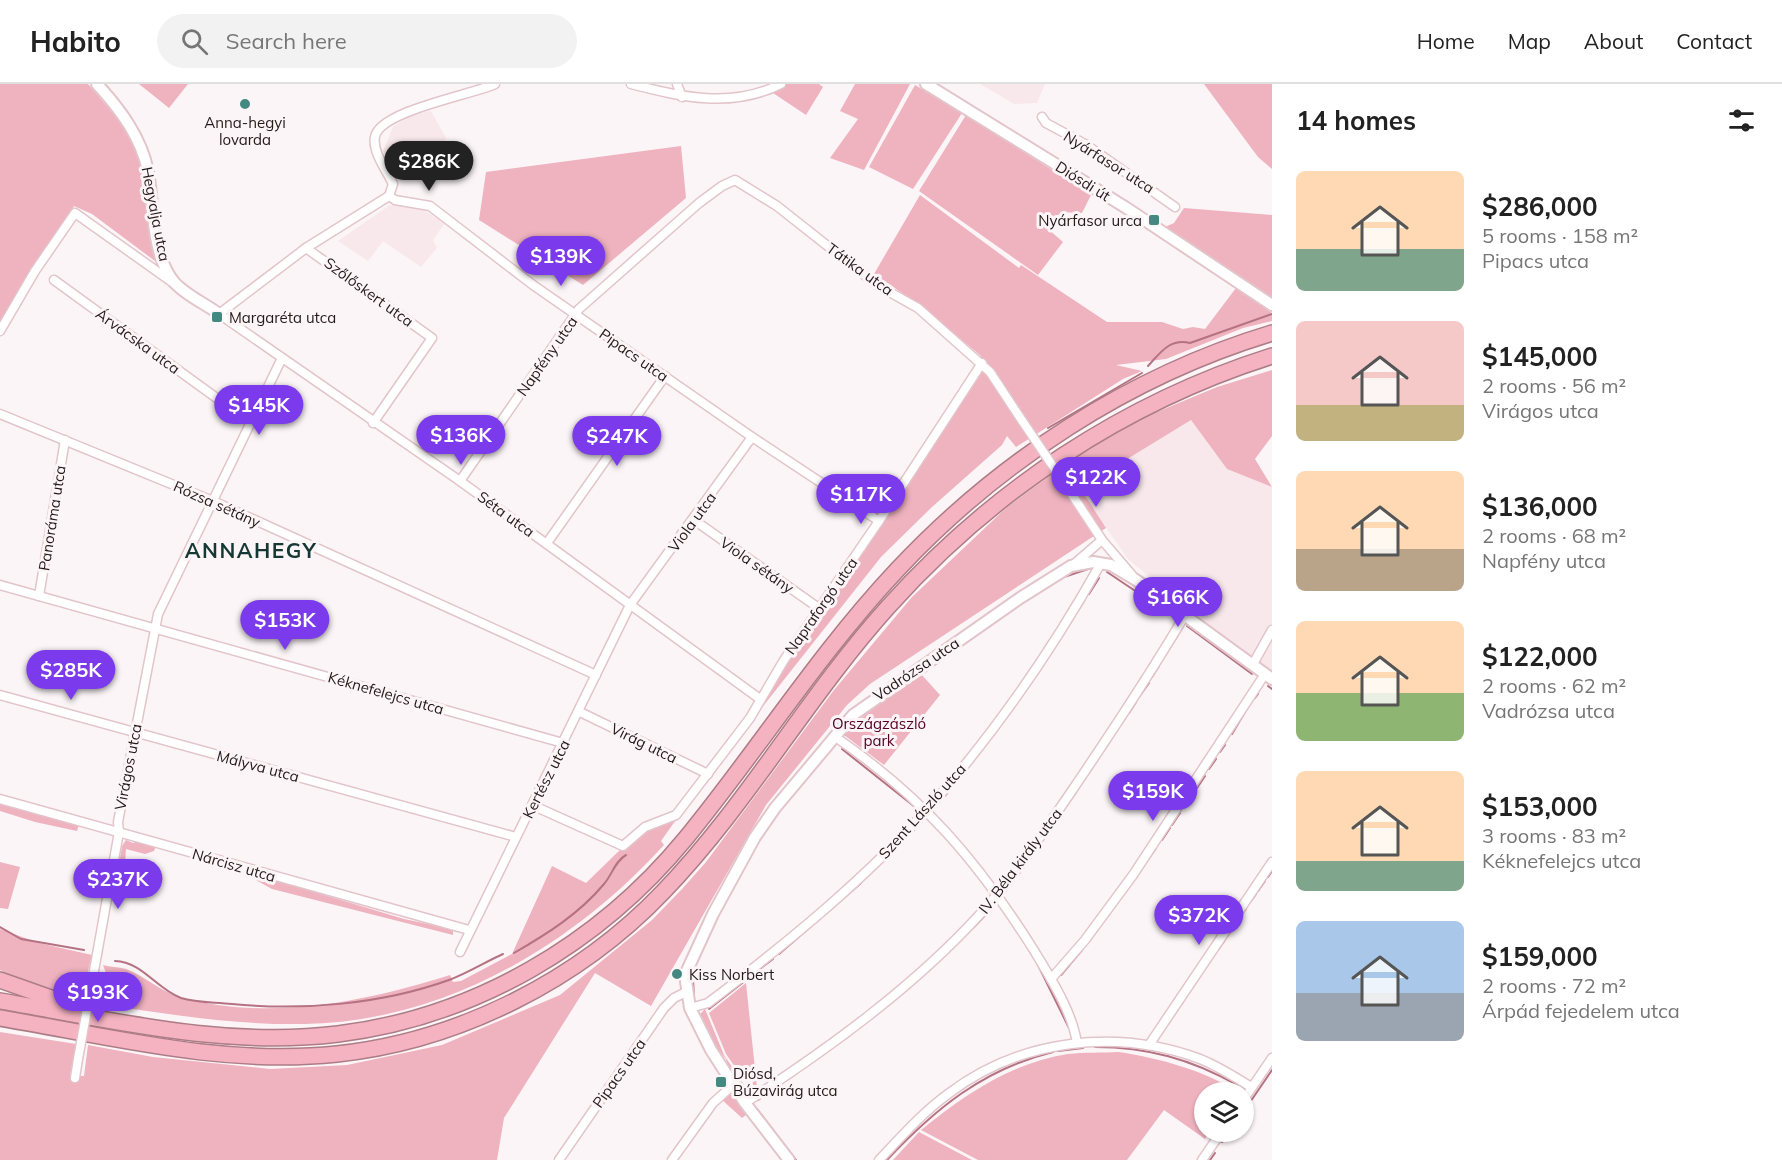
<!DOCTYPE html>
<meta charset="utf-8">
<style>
:root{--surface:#fff;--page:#f2f2f2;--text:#222;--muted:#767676;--line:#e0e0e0;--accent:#7c3aed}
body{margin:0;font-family:Mulish,sans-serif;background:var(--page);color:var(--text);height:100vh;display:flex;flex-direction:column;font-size:22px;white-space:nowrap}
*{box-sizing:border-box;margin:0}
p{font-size:20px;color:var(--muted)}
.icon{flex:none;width:33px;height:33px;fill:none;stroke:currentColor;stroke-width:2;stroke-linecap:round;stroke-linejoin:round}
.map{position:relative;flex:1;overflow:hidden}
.side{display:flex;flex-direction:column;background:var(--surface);width:510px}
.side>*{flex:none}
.controls{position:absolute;left:1194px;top:998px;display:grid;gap:12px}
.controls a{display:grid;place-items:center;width:60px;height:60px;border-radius:50%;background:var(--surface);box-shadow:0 2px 4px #0004;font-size:30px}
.price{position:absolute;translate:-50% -51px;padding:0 14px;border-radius:21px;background:var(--accent);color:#fff;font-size:20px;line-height:39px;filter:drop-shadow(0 2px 3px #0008)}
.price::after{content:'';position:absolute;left:50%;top:36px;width:18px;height:14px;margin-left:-9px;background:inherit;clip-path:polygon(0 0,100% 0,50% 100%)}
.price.active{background:#222;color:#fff}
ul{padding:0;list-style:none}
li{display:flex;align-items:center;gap:18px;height:150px;padding:0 24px}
li span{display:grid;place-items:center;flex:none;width:168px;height:120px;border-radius:9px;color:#555}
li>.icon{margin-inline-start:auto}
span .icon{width:72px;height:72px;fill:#fffc;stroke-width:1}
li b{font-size:26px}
h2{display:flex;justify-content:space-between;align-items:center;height:72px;padding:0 24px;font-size:26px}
header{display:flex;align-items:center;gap:36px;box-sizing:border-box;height:84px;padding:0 30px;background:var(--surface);border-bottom:2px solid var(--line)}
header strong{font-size:28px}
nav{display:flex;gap:33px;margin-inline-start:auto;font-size:21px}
.search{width:420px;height:54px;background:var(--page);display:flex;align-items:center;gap:15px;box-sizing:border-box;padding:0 21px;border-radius:33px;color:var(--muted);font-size:22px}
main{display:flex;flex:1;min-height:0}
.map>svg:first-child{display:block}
</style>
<header>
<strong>Habito</strong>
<div class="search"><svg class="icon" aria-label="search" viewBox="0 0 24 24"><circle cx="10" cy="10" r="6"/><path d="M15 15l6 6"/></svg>Search here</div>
<nav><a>Home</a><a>Map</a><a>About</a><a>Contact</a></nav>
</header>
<main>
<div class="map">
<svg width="1272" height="1076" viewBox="0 0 1272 1076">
<rect width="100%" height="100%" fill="#fcf5f7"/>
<g fill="#f8e8eb">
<path d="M980 0H1045L1037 19 1014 20Z"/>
<path d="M431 27 446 54 438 78 421 91 399 94 383 67 393 43 410 31Z"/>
<path d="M390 121H415L445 139 433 156 437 164 421 183 383 157 368 177 338 157Z"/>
<path d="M1191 336 1227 385 1272 403V590L1242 569 1128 475 1079 405Z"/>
</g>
<g fill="#efb2bf">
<path d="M0 0H88L132 51 142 83 155 177 92 130 74 122 0 247Z"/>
<path d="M139 0H188L169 24Z"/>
<path d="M785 0H819L823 3 806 31 773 9Z"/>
<path d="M855 0H910L864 86 830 74 858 35 840 27Z"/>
<path d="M1204 0H1272V85L1258 73Z"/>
<path d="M915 1 962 29 913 105 869 83Z"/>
<path d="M966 31 1091 111 1082 129 1061 128 1047 144 1063 158 1038 191 919 107Z"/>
<path d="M681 62 686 114 583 201 479 136 486 88Z"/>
<path d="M920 111 1019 184 1021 181 1107 238H1162L1183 245 1193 243 1205 245 1236 204 1272 229V237L1243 244 1166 275 1116 281 1142 287 1123 295 1016 363 1007 352 1002 361 932 423 881 473 760 626 761 617 978 292 981 272 920 221 874 190Z"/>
<path d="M1184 124 1272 131V215L1165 143 1174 139Z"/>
<path d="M1272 286V352L1255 375 1272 403 1227 385 1191 336 1080 404 1106 444 870 600 847 621 766 721 651 922 595 889 504 1034 497 1076H0V948L76 960 70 991 84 992 88 961 153 973 270 985 347 981 442 961 560 911 652 836 682 805 706 778 834 606 912 513 1006 424 1072 375 1145 333 1217 303Z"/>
<path d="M921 590 940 611 884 681 844 651 872 624Z"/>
<path d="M0 717 79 740 77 747 35 738 0 727Z"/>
<path d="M678 733 661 757 664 761C572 862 444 938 304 940 244 941 186 933 127 924L128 919 123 918 122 923 95 918 97 908 105 910 107 892 103 881C110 883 119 883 126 885 145 892 162 909 183 914 271 937 364 918 450 891L453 898 461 897 512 870 552 782 586 799C617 770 635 745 678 733Z"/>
<path d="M126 756 133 759 137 757 156 762 154 767 145 770 126 765 125 780 119 781 122 762Z"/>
<path d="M0 778 20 783 8 825 0 824Z"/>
<path d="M248 788 404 835 447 844 453 847V851L272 805 247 791Z"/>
<path d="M0 845 39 859 92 871 82 912 40 905 0 886Z"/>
<path d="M746 899 757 1004 752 1007 726 970 709 929Z"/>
<path d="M705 925 724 971 751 1011H746L730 991 726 975 716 963 699 931Z"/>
<path d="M1119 968C1162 975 1199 985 1237 1007L1204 1008V1047H1210L1205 1055 1164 1026 1127 1076H978L921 1046C965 1010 1011 979 1068 970 1084 968 1102 969 1119 968Z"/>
<path d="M729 1010 737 1013 746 1031 742 1034 721 1015Z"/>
<path d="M919 1048 972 1076H893Z"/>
</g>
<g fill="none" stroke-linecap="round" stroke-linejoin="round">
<g stroke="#b57282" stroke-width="2">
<path d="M1148 282C1161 268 1170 254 1190 259L1272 230"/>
<path d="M1048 344 1142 289"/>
<path d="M1107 488 1174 533"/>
<path d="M1064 493 1091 484"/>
<path d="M1089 510 1099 494"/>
<path d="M1077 528 1085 515"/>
<path d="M1187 542 1252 590"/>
<path d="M1162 576 1178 551"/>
<path d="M1152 593 1159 582"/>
<path d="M1268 602 1272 605"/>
<path d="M1139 613 1149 599"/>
<path d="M1255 614 1258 610"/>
<path d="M1129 629 1136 618"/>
<path d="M1232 650 1245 628"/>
<path d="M842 665 915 723"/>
<path d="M1220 668 1225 661"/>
<path d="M1209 685 1216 675"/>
<path d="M1197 704 1205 692"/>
<path d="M945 712 954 700"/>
<path d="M1185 723 1192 710"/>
<path d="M1172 741 1180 729"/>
<path d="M1162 756 1170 744"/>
<path d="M1147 777 1156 764"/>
<path d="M1268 793 1272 787"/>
<path d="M1258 807 1265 797"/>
<path d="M1251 817 1256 810"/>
<path d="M1242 830 1246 825"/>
<path d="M1234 842 1238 836"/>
<path d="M0 843 21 855 84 866"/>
<path d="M974 843 993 823"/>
<path d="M1228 851 1230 848"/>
<path d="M1218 866 1225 856"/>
<path d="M514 869C547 850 579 830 604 800 612 791 615 777 626 771"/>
<path d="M779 870 861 799"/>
<path d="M115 877C143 878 156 905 181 914 197 919 215 918 232 920 303 927 382 920 449 896 468 889 485 878 503 870"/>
<path d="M1037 879 1069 944"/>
<path d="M1061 891 1082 866"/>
<path d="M749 893 773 875"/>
<path d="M693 895 694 913"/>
<path d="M709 925 746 896"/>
<path d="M702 936 715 961"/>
<path d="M1095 963C1147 963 1191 975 1237 1001"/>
<path d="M1058 967 1083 964"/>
<path d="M729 984 745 1008"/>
<path d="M758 1016 849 952"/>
<path d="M757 1025 796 1076"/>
<path d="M1244 1027 1272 986"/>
<path d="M1222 1058 1224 1056"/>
<path d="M887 1076C935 1025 983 985 1053 968"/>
<path d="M1210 1076 1215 1069"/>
</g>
<g stroke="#e2c5ca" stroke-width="11">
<g id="street">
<path d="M495 0C471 11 379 27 375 53 372 68 387 87 393 100L389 112 306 164 219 230 460 397 760 615"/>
<path d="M631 0C682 13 731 25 781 0"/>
<path d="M677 0 682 13"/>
<path d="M1042 33 1046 39 1085 60 1175 123"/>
<path d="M389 112 395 116 430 122 533 201 752 353 879 437"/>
<path d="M306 164 432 254 373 339"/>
<path d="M54 196 251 339"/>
<path d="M0 247 35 187 75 129 172 198"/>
<path d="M0 330 213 417 596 591"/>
<path d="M460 397 579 225 699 119 722 102 735 96 777 122 877 201 918 224 990 288 1023 338"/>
<path d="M1069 406 1102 456 1132 491"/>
<path d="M694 436 820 525"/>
<path d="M547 459 665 292"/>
<path d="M1073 481 1102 456"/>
<path d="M0 501 563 659"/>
<path d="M39 512 65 356"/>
<path d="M1253 580 1272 546"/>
<path d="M0 611 516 753"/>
<path d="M580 628 708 690"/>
<path d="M834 652C923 713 978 777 1035 868 1051 895 1072 927 1077 959"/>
<path d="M0 715 469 846"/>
<path d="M534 722 623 762 645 743 676 731 750 634 784 576 879 437 982 279"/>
<path d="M460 868 630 521 752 353"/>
<path d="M1051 895 1085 856 1133 791 1265 590"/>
<path d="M92 898 119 748 118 738 158 530 282 274"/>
<path d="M690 924 708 919C787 859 866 795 932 720 996 647 1054 563 1101 479"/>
<path d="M1149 961 1272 778"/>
<path d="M75 994 78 975"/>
<path d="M1244 1015 1272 974"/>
<path d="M745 1019C829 964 914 903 982 828 1015 792 1042 750 1069 711 1109 652 1149 592 1185 531"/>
<path d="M559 1076 664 924 674 914 686 908"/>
<path d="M672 1076 713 1019 733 1001"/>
<path d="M879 1076C901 1053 922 1029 948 1010 1020 955 1116 944 1200 975 1218 982 1235 993 1251 1003"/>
<path d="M1202 1076 1222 1047"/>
</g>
</g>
<g stroke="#e2c5ca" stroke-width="14">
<g id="secondary">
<path d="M97 0C120 25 141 53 148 87 154 121 151 170 174 198 185 211 206 220 219 230"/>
<path d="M926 0 1125 123 1272 221"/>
<path d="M789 1076 745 1019 711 966 690 924 685 891 713 830 755 753 775 724 853 631 1020 514 1071 482 1093 478 1111 481 1136 496 1272 595"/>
</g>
</g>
<g stroke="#ac7d87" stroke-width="18">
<g id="highway">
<path d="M0 896 68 920"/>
<path d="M0 917C111 936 224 964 338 950 475 933 599 860 686 754 758 666 819 569 897 486 998 378 1129 292 1272 249"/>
<path d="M0 934C112 953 223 982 337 970 459 957 579 896 663 808 747 721 807 613 888 523 992 407 1123 319 1272 272"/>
</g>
</g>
<use href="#street" stroke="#fff" stroke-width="8"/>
<use href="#secondary" stroke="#fff" stroke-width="10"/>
<use href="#highway" stroke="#f5b3c1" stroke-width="15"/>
<g stroke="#e2c5ca" stroke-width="11" stroke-linecap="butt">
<g id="street-bridge">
<path d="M1023 338 1069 406"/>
<path d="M78 975 92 898"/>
</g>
</g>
<use href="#street-bridge" stroke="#fff" stroke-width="8"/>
</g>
<g fill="#448981" stroke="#fcf5f7" stroke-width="2">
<circle cx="245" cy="20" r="6"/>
<rect x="1148" y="130" width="12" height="12" rx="3"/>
<rect x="211" y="227" width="12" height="12" rx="3"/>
<circle cx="677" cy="890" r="6"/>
<rect x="715" y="992" width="12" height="12" rx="3"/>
</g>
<g text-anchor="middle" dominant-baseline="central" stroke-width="6" stroke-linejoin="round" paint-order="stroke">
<g font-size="15" fill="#23191b" stroke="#fcf5f7" text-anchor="start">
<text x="245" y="38" text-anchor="middle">Anna-hegyi<tspan x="245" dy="17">lovarda</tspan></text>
<text x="1142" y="136" text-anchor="end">Nyárfasor urca</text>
<text x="229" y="233">Margaréta utca</text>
<text x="689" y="890">Kiss Norbert</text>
<text x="733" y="989">Diósd,<tspan x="733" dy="17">Búzavirág utca</tspan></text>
</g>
<g font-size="15" fill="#23191b" stroke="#fcf5f7">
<text transform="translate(1109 78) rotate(32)">Nyárfasor utca</text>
<text transform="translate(1083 97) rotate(32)">Diósdi út</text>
<text transform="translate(156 130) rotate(79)">Hegyalja utca</text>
<text transform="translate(860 185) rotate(36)">Tátika utca</text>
<text transform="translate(369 208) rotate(36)">Szőlőskert utca</text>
<text transform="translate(138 257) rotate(36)">Árvácska utca</text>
<text transform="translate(634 271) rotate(35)">Pipacs utca</text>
<text transform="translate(547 272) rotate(-55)">Napfény utca</text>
<text transform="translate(217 420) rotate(24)">Rózsa sétány</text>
<text transform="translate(506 430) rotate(36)">Séta utca</text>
<text transform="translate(52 434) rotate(-81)">Panoráma utca</text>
<text transform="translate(692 438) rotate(-54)">Viola utca</text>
<text transform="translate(757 481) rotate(35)">Viola sétány</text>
<text transform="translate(821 522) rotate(-55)">Napraforgó utca</text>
<text transform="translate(916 585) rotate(-34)">Vadrózsa utca</text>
<text transform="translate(386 609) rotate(16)">Kéknefelejcs utca</text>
<text transform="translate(644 659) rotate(26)">Virág utca</text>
<text transform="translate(258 682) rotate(15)">Mályva utca</text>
<text transform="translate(128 683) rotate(-79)">Virágos utca</text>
<text transform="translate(546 695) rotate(-63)">Kertész utca</text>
<text transform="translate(922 727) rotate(-48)">Szent László utca</text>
<text transform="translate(1020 777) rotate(-53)">IV. Béla király utca</text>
<text transform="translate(234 781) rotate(16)">Nárcisz utca</text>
<text transform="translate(619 989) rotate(-55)">Pipacs utca</text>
</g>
<g font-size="15" fill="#540123" stroke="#fcf5f7">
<text x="879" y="639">Országzászló<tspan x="879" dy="17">park</tspan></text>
</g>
<g font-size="21" font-weight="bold" letter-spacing="1.5" fill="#163834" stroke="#fcf5f7">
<text x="251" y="466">ANNAHEGY</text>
</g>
</g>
</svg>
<div class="controls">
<a><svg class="icon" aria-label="layers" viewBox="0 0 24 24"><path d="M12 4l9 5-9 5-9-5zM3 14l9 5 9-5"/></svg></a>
</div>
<b class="price active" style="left:429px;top:108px">$286K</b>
<b class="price" style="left:561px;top:203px">$139K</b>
<b class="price" style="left:259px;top:352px">$145K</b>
<b class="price" style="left:461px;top:382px">$136K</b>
<b class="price" style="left:617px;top:383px">$247K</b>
<b class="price" style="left:1096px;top:424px">$122K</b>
<b class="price" style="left:861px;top:441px">$117K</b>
<b class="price" style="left:1178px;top:544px">$166K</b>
<b class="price" style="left:285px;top:567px">$153K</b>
<b class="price" style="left:71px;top:617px">$285K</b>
<b class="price" style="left:1153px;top:738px">$159K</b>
<b class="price" style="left:118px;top:826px">$237K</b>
<b class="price" style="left:1199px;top:862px">$372K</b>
<b class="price" style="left:98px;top:939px">$193K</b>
</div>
<section class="side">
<h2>14 homes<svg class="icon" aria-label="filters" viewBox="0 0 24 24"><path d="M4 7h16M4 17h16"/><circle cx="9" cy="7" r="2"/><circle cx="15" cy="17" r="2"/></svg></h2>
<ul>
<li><span style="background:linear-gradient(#ffd9b3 65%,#7fa58c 0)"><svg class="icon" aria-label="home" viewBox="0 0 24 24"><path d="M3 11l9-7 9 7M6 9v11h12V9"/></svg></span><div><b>$286,000</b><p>5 rooms · 158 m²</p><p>Pipacs utca</p></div></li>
<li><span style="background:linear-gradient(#f6c9c9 70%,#c2b280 0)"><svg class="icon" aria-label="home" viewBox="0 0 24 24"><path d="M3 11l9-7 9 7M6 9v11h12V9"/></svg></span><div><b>$145,000</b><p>2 rooms · 56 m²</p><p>Virágos utca</p></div></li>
<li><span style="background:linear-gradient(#ffd9b3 65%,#b9a48a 0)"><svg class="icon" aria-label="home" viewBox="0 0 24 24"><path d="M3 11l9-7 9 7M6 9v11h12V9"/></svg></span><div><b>$136,000</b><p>2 rooms · 68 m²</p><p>Napfény utca</p></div></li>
<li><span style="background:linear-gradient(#ffd9b3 60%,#8fb573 0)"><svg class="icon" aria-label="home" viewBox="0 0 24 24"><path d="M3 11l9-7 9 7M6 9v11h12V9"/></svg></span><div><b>$122,000</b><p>2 rooms · 62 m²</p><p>Vadrózsa utca</p></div></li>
<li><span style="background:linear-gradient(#ffd9b3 75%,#7fa58c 0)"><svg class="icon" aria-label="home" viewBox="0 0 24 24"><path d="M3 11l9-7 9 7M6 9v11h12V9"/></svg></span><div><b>$153,000</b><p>3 rooms · 83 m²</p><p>Kéknefelejcs utca</p></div></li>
<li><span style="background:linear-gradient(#a9c7e8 60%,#9aa5b1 0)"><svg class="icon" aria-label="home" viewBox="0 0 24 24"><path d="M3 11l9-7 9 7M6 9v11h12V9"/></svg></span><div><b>$159,000</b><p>2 rooms · 72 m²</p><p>Árpád fejedelem utca</p></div></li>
</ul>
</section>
</main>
